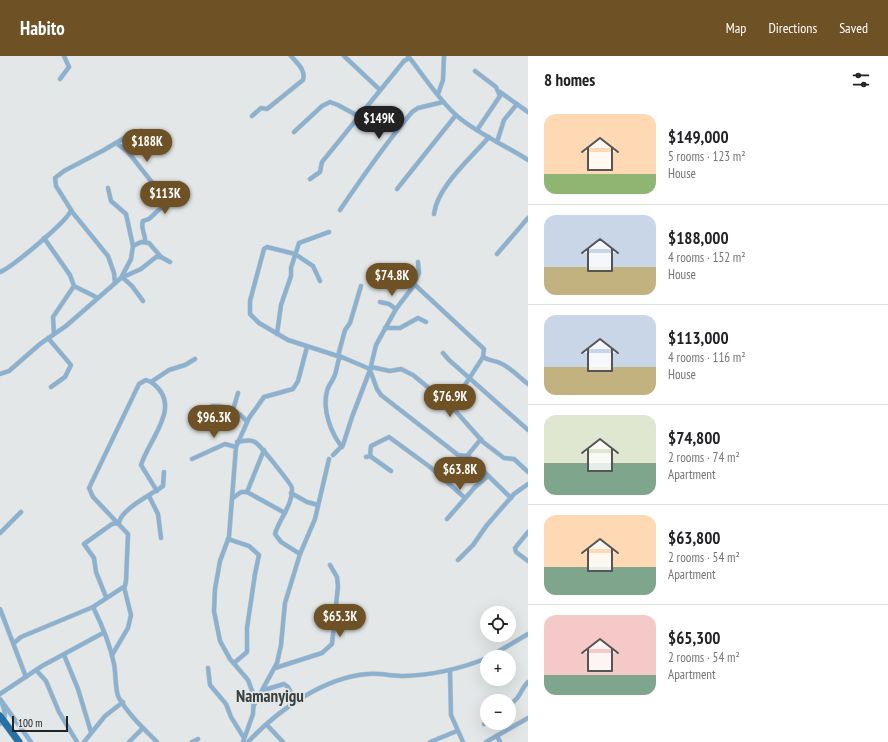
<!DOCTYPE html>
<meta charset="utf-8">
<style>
:root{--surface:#fff;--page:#f6f6f6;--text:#202124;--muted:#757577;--line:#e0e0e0;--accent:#6e5124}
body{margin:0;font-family:"PT Sans Narrow",sans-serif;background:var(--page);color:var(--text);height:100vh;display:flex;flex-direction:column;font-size:15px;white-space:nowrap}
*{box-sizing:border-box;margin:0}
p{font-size:13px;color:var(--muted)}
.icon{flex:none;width:22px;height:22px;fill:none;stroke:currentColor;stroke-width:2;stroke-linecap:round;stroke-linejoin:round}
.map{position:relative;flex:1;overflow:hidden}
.drawer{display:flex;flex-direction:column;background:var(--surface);width:360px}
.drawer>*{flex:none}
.fabs{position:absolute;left:480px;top:550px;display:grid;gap:8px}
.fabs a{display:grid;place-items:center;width:36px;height:36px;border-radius:50%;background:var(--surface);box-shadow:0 4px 16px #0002;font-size:20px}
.scale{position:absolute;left:12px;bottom:10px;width:56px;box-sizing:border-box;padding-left:4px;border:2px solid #222323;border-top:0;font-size:11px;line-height:14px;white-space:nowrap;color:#222323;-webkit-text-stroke:3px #e3e7e8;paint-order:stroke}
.price{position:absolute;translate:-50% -34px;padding:0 9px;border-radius:14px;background:var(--accent);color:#fff;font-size:13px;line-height:26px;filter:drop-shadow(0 1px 2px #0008)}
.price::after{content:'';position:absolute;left:50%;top:24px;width:12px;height:9px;margin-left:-6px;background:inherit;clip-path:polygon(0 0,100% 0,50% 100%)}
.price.on{background:#222;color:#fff}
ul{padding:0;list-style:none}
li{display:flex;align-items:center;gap:12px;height:100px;padding:0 16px}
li+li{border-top:1px solid var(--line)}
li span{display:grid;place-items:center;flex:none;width:112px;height:80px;border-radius:12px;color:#555}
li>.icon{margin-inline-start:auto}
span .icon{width:48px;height:48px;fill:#fffc;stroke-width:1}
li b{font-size:17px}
h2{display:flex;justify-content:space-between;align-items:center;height:48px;padding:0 16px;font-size:17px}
header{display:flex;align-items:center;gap:24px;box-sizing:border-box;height:56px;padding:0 20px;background:var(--accent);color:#fff}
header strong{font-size:19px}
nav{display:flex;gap:22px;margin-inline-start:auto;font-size:14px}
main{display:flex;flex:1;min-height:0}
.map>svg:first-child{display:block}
</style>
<header>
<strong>Habito</strong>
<nav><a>Map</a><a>Directions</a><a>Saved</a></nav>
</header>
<main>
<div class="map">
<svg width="528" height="686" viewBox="0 0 528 686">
<rect width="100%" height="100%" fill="#e3e7e8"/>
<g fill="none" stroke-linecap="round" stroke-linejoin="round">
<g stroke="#c0c4c5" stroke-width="5">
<g id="street">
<path d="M344 0 379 33"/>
<path d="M408 0C424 20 438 43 457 60 478 78 505 89 528 104"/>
<path d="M475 15 496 31 500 40 477 74"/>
<path d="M60 23 69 11 64 0"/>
<path d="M500 36 528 56"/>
<path d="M438 38 443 24 444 0"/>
<path d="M252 60 261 52 267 53 303 24C306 14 297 7 291 0"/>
<path d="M294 76 322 50 330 46 338 49 358 60"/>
<path d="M497 86 504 64 517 48"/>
<path d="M116 87 128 96 158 134H165L179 127"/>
<path d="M310 123 320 116 322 106 404 5 409 2"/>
<path d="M108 132 111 145 126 158 133 190 131 203 121 222"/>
<path d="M397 133 456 59"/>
<path d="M340 154C363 120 386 87 412 56L418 52 443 46"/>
<path d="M434 158C437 131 471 102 489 81"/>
<path d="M44 182 70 219 74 230 53 261 54 278"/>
<path d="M145 186C146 179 140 172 143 165L149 163 166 147 158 134"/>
<path d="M133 190 141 186 149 187 161 201"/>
<path d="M295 198 267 191 264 193 250 245V258L259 267 288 284 344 302 370 313"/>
<path d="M295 198 313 210 320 225"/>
<path d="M497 198 528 162"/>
<path d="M396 213 414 226"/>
<path d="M0 216C11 212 69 164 71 154"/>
<path d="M122 221 132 230 143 245"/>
<path d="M115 227 114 217 108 200 73 157 56 130 55 122 64 115 104 94 131 78 141 75 158 79"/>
<path d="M414 228 484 293 483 301 454 346 453 352"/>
<path d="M74 230 98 242"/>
<path d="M380 246 389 248 396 253"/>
<path d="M385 272H400L418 262 426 266"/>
<path d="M277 278 281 249 291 220V212L299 187 329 176"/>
<path d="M48 282 71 309 65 321 51 331"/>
<path d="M443 297 449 304 528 374"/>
<path d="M338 300 345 274 350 267 361 230"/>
<path d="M340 300C337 307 337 315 334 321 332 326 328 330 327 335 322 354 331 377 342 391"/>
<path d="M483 301C489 305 494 304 500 307 510 311 520 322 528 328"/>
<path d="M371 311 390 315 401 313 413 319 452 351 483 386 504 402 514 403 528 416"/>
<path d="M370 314 377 333 381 339 453 395 458 399 468 400 511 442"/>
<path d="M0 318 9 315 40 288 66 270 121 222 141 213 156 201H161L170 206"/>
<path d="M151 326C184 349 150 381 141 409L157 435"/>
<path d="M212 350C226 349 239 355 247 366"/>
<path d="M233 354 238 337"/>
<path d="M237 386C244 385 250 383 255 386 260 389 292 429 292 432 293 449 279 463 275 478L281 486 300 498"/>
<path d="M333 399 343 389 352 361 370 314 376 289 396 253 412 232 419 217 418 206"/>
<path d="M370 400 391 415"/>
<path d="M467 400 481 383"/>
<path d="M366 401 370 400 371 390 389 381 430 411 465 442"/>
<path d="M192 403 225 388 236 391"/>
<path d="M247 436 264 394"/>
<path d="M291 437 307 446 318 449"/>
<path d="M149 440 158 458 161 482"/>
<path d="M233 442 241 436H247L285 457"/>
<path d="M447 463 475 431 488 420"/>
<path d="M528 476 515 492 516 496 528 505"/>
<path d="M0 477 21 456"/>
<path d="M228 483 249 490 259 499 255 518 247 572V596L234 607"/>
<path d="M458 504 473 489 487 469 514 438 528 428"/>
<path d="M106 541 96 516 94 502 84 488 112 468 119 467C121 453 151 439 163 430L164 416"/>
<path d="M93 551C102 569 110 588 114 608 116 617 115 636 119 642 129 659 143 672 157 686"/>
<path d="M0 553 26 621"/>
<path d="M14 587 21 581 93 551 125 530 126 525 128 478 93 441 89 432 139 328 146 324 151 326 169 314 185 309 195 303"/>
<path d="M64 599 78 633 91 676"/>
<path d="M112 599 128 572 131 559 124 531"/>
<path d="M489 601 528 578"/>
<path d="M208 612 210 629 226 648 231 661 244 682"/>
<path d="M275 612 322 597 332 588 338 530 337 521 330 509"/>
<path d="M36 614 46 625 59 656 77 686"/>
<path d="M450 615 451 659 463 686"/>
<path d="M264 634 284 628 288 631 296 646"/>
<path d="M0 638 42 610 103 577"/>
<path d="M0 643 31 686"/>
<path d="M254 649 277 607 281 589 285 547 300 498 315 463 329 403"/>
<path d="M509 649C522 641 519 635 528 626"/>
<path d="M0 668 4 666 5 657 2 647"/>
<path d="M484 668 487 666"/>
<path d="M267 669 283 686"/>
<path d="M497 680 500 686"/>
<path d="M84 686 105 660 123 646"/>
<path d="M129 686 143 672"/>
<path d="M192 686 198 683"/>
<path d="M243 686 253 658 254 640 248 624 230 603 220 585 214 555 215 533 220 505 229 481 236 391 249 362 264 341 293 333 298 325 307 291"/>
<path d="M248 686C277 655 324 621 368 618 380 617 392 620 404 620 434 619 460 613 487 602"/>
<path d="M430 686 457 675"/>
<path d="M486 686 528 662"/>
</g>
</g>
<g stroke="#c0c4c5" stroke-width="8">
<path id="highway" d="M0 660 19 686"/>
</g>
<use href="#street" stroke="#8bb1d1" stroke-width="4"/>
<use href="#highway" stroke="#2670a5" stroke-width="7"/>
</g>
<g text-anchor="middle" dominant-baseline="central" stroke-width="3.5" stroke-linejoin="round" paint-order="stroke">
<g font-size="17" font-weight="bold" fill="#3b3e3f" stroke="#e3e7e8">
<text x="270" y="640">Namanyigu</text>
</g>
</g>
</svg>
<div class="fabs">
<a><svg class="icon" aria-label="locate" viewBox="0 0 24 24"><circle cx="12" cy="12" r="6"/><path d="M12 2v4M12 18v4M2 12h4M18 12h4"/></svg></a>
<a>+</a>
<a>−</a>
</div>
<div class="scale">100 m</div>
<b class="price on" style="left:379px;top:84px">$149K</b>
<b class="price" style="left:147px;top:107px">$188K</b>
<b class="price" style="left:165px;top:159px">$113K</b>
<b class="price" style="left:392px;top:241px">$74.8K</b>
<b class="price" style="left:450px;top:362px">$76.9K</b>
<b class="price" style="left:214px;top:383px">$96.3K</b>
<b class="price" style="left:460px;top:435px">$63.8K</b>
<b class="price" style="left:340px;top:582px">$65.3K</b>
</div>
<section class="drawer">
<h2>8 homes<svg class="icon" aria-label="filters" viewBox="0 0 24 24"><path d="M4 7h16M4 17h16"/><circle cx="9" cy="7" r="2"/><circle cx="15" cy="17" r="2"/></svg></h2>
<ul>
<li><span style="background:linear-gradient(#ffd9b3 75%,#8fb573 0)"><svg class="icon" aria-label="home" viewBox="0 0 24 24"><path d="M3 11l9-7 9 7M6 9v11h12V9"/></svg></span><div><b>$149,000</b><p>5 rooms · 123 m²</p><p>House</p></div></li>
<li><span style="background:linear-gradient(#c9d6e8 65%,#c2b280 0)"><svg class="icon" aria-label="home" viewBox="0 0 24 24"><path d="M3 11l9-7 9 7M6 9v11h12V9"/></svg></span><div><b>$188,000</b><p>4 rooms · 152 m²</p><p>House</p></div></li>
<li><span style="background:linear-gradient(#c9d6e8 65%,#c2b280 0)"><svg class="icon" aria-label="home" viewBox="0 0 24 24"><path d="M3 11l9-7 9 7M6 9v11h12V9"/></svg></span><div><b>$113,000</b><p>4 rooms · 116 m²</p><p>House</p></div></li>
<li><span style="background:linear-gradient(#dfe7d0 60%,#7fa58c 0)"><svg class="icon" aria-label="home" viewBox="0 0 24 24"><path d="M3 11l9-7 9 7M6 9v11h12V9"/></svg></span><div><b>$74,800</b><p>2 rooms · 74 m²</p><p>Apartment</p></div></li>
<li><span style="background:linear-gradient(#ffd9b3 65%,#7fa58c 0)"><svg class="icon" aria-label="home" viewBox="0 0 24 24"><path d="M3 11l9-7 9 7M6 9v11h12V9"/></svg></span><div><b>$63,800</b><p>2 rooms · 54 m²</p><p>Apartment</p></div></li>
<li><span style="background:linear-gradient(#f6c9c9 75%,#7fa58c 0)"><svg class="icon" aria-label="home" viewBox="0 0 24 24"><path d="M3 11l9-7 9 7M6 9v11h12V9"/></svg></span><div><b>$65,300</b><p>2 rooms · 54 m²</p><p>Apartment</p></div></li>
</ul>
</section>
</main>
